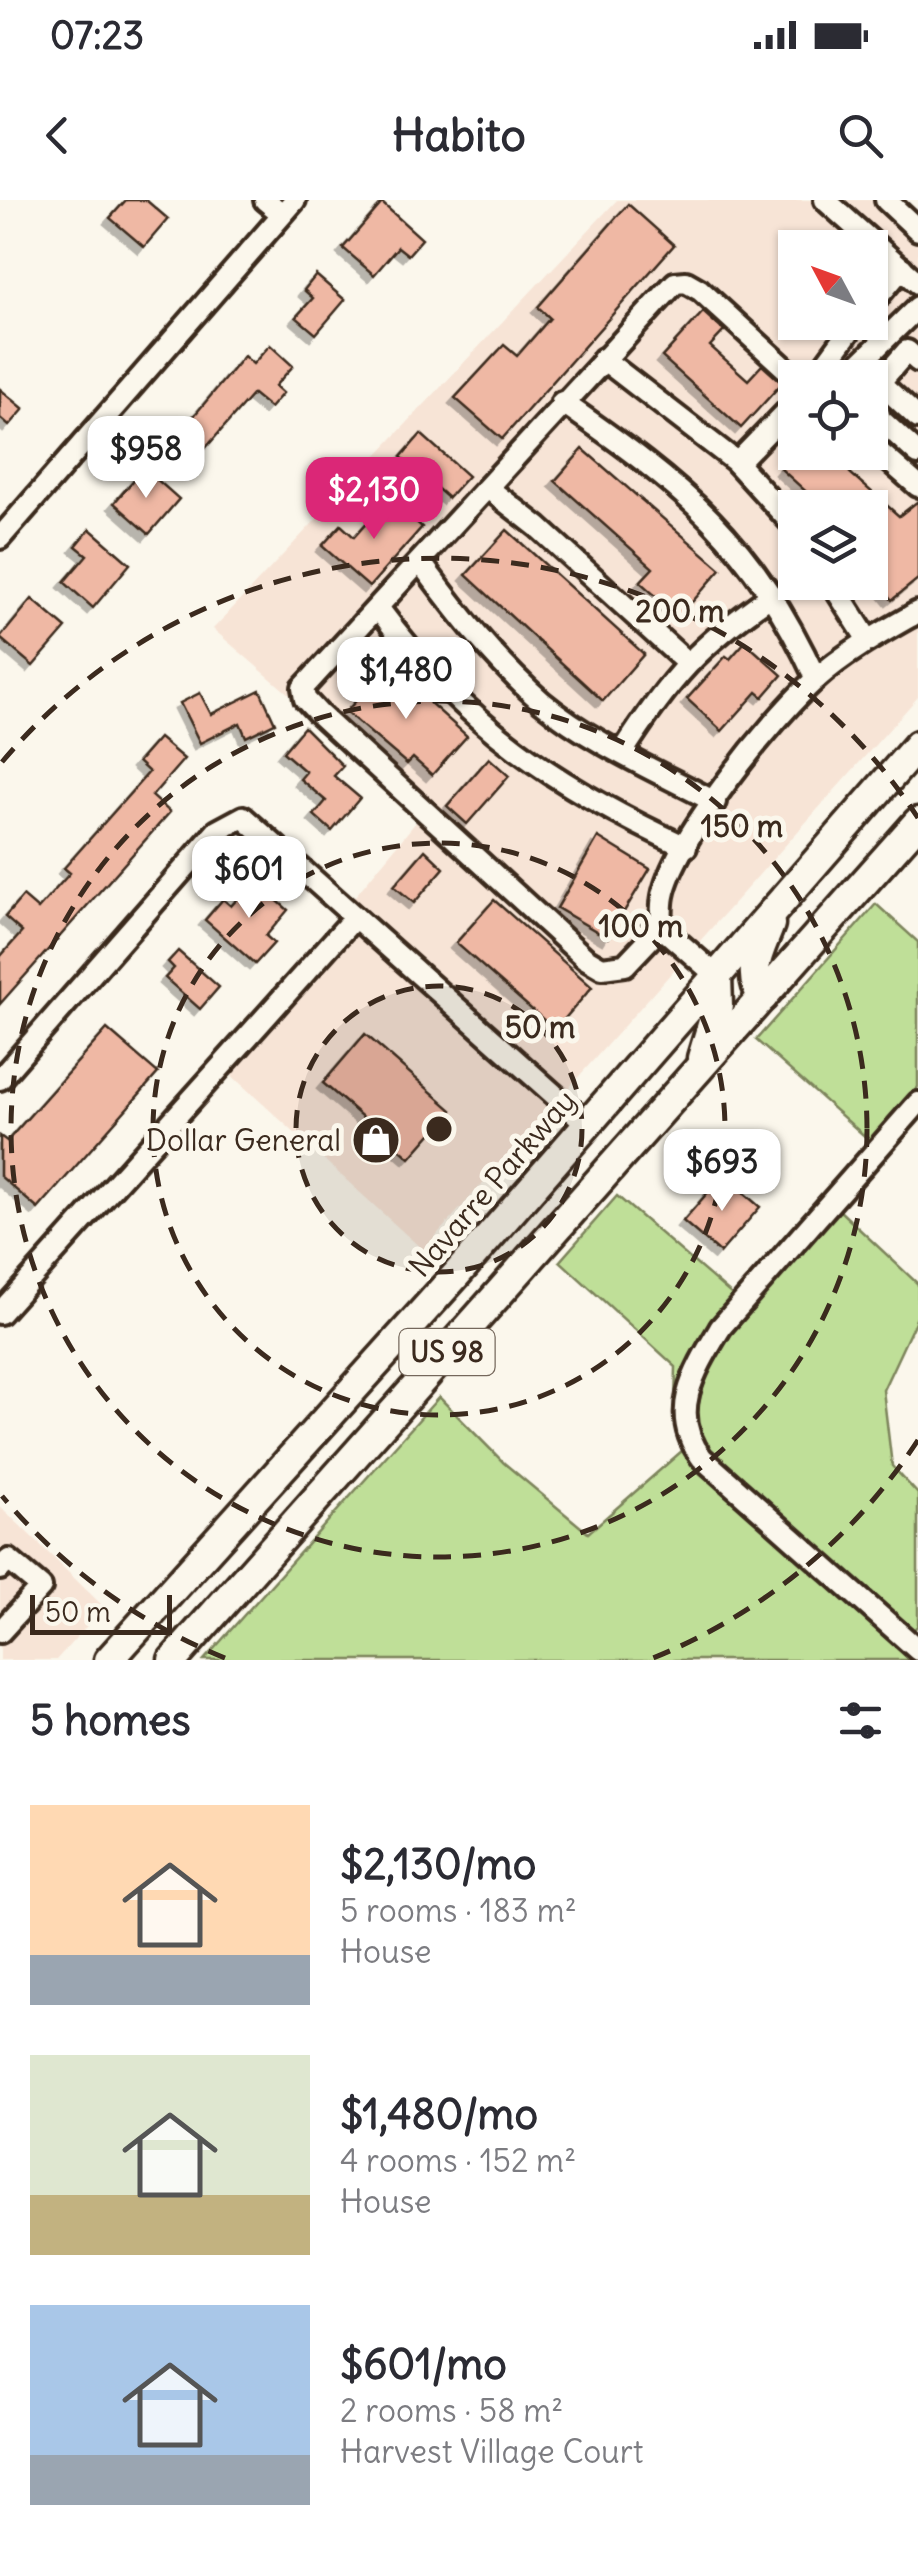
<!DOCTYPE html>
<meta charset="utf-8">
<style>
:root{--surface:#fff;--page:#f2f2f3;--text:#2b2b33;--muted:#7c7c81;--accent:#db2777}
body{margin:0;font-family:Delius,sans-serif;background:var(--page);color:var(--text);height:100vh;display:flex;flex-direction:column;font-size:38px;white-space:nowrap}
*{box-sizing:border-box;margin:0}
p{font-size:32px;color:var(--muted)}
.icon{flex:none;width:55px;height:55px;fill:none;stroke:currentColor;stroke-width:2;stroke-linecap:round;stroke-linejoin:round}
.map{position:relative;height:1460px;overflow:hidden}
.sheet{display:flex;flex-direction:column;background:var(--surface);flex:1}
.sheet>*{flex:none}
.needle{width:65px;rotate:311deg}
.fabs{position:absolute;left:778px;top:30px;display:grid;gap:20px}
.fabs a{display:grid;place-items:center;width:110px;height:110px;border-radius:0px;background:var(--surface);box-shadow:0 2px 8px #0004;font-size:50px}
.scale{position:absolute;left:30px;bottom:25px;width:142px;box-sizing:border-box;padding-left:10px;border:5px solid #3b2a1e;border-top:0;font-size:28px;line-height:35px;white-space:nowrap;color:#3b2a1e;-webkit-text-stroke:8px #fbf7ec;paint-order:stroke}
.price{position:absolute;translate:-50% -85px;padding:0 22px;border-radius:20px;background:#fff;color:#222;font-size:32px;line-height:65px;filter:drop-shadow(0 2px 5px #0008)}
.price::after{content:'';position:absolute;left:50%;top:60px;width:30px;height:22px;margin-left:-15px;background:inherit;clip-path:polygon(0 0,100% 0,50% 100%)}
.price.active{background:var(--accent);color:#fff}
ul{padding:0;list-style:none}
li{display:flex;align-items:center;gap:30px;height:250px;padding:0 30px}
li span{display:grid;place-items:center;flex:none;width:280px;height:200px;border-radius:0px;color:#555}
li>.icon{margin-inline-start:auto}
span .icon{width:120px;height:120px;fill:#fffc;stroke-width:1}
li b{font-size:42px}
h2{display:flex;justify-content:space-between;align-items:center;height:120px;padding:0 30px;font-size:42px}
.status{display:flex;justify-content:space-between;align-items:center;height:70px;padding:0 50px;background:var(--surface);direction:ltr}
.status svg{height:28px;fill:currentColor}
header{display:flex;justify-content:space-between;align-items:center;height:130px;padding:0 30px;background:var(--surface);font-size:45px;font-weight:800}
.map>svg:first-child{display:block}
</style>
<div class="status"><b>07:23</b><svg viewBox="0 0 49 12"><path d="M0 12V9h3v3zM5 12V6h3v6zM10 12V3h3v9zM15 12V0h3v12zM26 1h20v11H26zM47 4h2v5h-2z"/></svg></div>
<header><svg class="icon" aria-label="back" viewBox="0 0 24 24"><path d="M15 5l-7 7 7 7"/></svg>Habito<svg class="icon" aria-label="search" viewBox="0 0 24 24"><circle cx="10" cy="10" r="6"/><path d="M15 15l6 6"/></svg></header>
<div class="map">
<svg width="918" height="1460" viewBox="0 0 918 1460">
<defs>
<filter id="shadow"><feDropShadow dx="-6" dy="6" stdDeviation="0" flood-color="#0004"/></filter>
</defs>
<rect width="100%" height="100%" fill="#fbf7ec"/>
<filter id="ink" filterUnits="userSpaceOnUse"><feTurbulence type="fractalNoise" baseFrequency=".01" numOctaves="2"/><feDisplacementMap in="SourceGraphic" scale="20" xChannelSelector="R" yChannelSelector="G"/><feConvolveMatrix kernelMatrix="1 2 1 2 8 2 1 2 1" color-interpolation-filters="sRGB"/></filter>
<g filter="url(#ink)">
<g fill="#f7e4d6" fill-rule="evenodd">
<path d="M617 0H811L863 47 795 48V122H870V54L918 96V497L564 893 351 701 425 611 213 429ZM795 178H870V252H795ZM795 308H870V382H795Z"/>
<path d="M839 0H872L918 43V70Z"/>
<path d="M357 732 551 907 423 1050 229 873Z"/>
<path d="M0 1306 104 1407 56 1460H0Z"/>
</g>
<g fill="#bfdf98" stroke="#7d845b" stroke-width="2.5">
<path d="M876 704 918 742V887L870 941 756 840Z"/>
<path d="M617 996 732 1095 736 1092C706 1126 685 1162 675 1204L676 1167 560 1061Z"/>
<path d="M839 1010 918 1084V1115L883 1190 892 1266 918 1294V1425L912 1432 709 1252 697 1236C689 1150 786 1070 839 1010Z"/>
<path d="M439 1197 504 1263 588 1333 683 1250 914 1460H204Z"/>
</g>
<g fill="#efb8a4" stroke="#3b2a1e" stroke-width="2.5" filter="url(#shadow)">
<path d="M126 0H146L168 19 144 47 110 18Z"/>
<path d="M382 3 422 39 408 55 398 47 374 75 343 48Z"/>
<path d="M628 4 674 45 502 239 455 198 504 145 517 156 550 118 538 107Z"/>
<path d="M316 75 345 100 316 134 296 117 313 98 304 90Z"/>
<path d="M703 112 724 131 710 146 748 180 762 165 782 183 741 228 662 157Z"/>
<path d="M270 145 293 166 275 186 283 193 270 208 253 194 189 267 167 248 244 156 253 164Z"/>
<path d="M0 189 24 209 9 226 0 218Z"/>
<path d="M421 234 468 276 448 298 401 257Z"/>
<path d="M583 249 721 369 679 417 640 382 653 368 555 281Z"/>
<path d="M796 252H853L862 260 850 273 899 316 918 301V379L892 400 870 373V308H824L781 269Z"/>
<path d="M144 268 179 299 149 334 114 303Z"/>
<path d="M389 298 422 327 369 387 322 346 341 325 354 337Z"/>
<path d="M90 329 130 364 93 408 64 382 87 355 76 346Z"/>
<path d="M507 330 644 454 603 501 466 375Z"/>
<path d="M32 399 66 428 33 466 0 438Z"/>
<path d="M745 442 782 475 763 497 757 492 722 531 687 499 726 456 730 459Z"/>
<path d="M388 465 467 536 432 575 413 558 407 564 346 512Z"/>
<path d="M260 490 275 523 246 537 240 523 200 543 180 503 200 493 211 514Z"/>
<path d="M304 527 343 566 334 576 360 598 332 631 314 615 326 601 300 579 306 572 283 552Z"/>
<path d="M159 538 184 559 152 596 170 612 0 804V757L22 732 5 717 23 696 38 709 70 673 64 668 149 572 138 562Z"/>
<path d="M489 558 509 576 467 624 447 606Z"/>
<path d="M598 637 650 669 608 738 557 708Z"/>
<path d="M425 650 444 668 414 703 394 686Z"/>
<path d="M254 680 288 710 266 736 274 743 255 764 205 720 223 699 231 706Z"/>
<path d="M494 700 592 787 555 830 456 743Z"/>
<path d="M178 751 219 787 200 809 165 778 174 768 168 762Z"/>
<path d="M107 829 158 873 38 1009 0 976V936L7 941Z"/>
<path d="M365 834 452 910 410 958 323 883Z"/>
<path d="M723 975 760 1007 720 1053 683 1021Z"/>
</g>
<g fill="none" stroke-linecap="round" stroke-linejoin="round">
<g stroke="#3b2a1e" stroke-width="28">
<g id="minor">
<path d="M265 0 282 14"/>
<path d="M825 0 918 83"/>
<path d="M886 0 918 30"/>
<path d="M870 106 902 68"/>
<path d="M603 159 735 261 795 327"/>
<path d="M918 161 907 151 873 190 880 219 918 254"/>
<path d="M815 178 856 122"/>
<path d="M845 178 918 107"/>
<path d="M879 182 918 218"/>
<path d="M562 202C684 287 752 340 816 479"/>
<path d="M870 244 918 286"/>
<path d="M737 263 795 203"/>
<path d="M489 289 538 327 686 462"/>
<path d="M0 338 295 0"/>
<path d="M421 363C458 413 495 461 542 502 593 544 657 571 715 602"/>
<path d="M831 382 868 440"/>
<path d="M379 409C465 525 557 588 686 647"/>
<path d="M622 553C670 478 699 445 772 395"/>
<path d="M661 727C662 717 661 706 663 696 673 641 773 517 816 479 846 452 883 432 918 412"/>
<path d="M717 776 661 727 625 765 602 768 585 758 319 514 305 499 303 488 675 83 686 82 700 90 796 178"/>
<path d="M0 879 217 631 243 617 587 924"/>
<path d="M918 903 721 1127C695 1170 667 1213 702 1258L918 1450"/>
<path d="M0 1113 355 717"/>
<path d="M0 1369 9 1360 41 1387 0 1432"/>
</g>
</g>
<g stroke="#3b2a1e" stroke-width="35">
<g id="highway">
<path d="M763 797C745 773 761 749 770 724"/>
<path d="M702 858 718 805 717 776"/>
<path d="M109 1460 456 1075 918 545"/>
<path d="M173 1460 918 622"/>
</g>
</g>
<use href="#minor" stroke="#fbf7ec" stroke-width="20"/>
<use href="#highway" stroke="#fbf7ec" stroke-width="28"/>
</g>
</g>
<circle cx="439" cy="929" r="143" fill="#3b2a1e" fill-opacity=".12"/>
<g fill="none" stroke="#3b2a1e" stroke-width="5" stroke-dasharray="18 12">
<circle cx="439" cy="929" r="143"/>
<circle cx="439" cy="929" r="286"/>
<circle cx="439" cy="929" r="428"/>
<path d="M918 1240A571 571 0 0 1 653 1458M225 1458A571 571 0 0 1 2 1296M2 562A571 571 0 0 1 918 618"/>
</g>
<defs>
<g id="shop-disc" transform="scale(2.5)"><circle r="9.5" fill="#3b2a1e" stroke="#fbf7ec"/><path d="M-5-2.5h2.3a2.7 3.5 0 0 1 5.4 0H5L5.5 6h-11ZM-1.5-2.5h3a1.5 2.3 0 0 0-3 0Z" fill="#fff"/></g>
</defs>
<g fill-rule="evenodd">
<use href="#shop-disc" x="376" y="940"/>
</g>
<g text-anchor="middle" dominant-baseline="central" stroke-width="10" stroke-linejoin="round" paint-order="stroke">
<rect fill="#fbf7ec" stroke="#75685c" stroke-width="2.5" x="399.5" y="1129" width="95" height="46" rx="8"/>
<g font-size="28" font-weight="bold" fill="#3b2a1e">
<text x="447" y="1152">US 98</text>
</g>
<g font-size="30" fill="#3b2a1e" stroke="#fbf7ec" text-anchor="end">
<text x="341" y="940">Dollar General</text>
</g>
<g font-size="30" fill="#3b2a1e" stroke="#fbf7ec">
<text transform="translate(492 983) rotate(-49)">Navarre Parkway</text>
</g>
</g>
<circle cx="439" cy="929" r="15" fill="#3b2a1e" stroke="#fbf7ec" stroke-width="5"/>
<g font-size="30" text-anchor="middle" font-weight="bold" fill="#3b2a1e" stroke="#fbf7ec" stroke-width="10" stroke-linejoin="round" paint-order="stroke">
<text x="680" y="422">200 m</text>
<text x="742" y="637">150 m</text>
<text x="641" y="737">100 m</text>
<text x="540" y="838">50 m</text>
</g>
</svg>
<div class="fabs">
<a><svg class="needle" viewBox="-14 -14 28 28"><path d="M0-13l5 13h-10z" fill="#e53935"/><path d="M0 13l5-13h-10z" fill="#7c7c81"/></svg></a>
<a><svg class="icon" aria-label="locate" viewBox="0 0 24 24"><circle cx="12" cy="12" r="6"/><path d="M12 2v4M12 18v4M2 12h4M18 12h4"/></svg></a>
<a><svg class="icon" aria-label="layers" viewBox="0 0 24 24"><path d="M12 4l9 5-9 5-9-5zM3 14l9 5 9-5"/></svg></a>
</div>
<div class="scale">50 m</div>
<b class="price" style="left:146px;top:301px">$958</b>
<b class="price active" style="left:374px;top:342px">$2,130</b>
<b class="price" style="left:406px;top:522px">$1,480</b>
<b class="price" style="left:249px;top:721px">$601</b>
<b class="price" style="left:722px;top:1014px">$693</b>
</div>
<section class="sheet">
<h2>5 homes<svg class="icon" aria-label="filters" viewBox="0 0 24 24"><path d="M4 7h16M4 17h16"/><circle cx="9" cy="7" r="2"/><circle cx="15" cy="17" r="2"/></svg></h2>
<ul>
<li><span style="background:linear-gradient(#ffd9b3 75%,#9aa5b1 0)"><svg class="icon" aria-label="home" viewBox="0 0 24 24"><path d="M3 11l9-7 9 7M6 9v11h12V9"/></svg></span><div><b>$2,130/mo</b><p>5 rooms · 183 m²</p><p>House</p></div></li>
<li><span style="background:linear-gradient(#dfe7d0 70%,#c2b280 0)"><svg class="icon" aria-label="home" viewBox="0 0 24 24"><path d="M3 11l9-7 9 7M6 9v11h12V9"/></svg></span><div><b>$1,480/mo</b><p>4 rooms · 152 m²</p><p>House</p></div></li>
<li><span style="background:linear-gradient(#a9c7e8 75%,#9aa5b1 0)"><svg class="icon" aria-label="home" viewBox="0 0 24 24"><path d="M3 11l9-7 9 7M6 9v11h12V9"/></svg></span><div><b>$601/mo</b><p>2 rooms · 58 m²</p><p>Harvest Village Court</p></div></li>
</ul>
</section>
